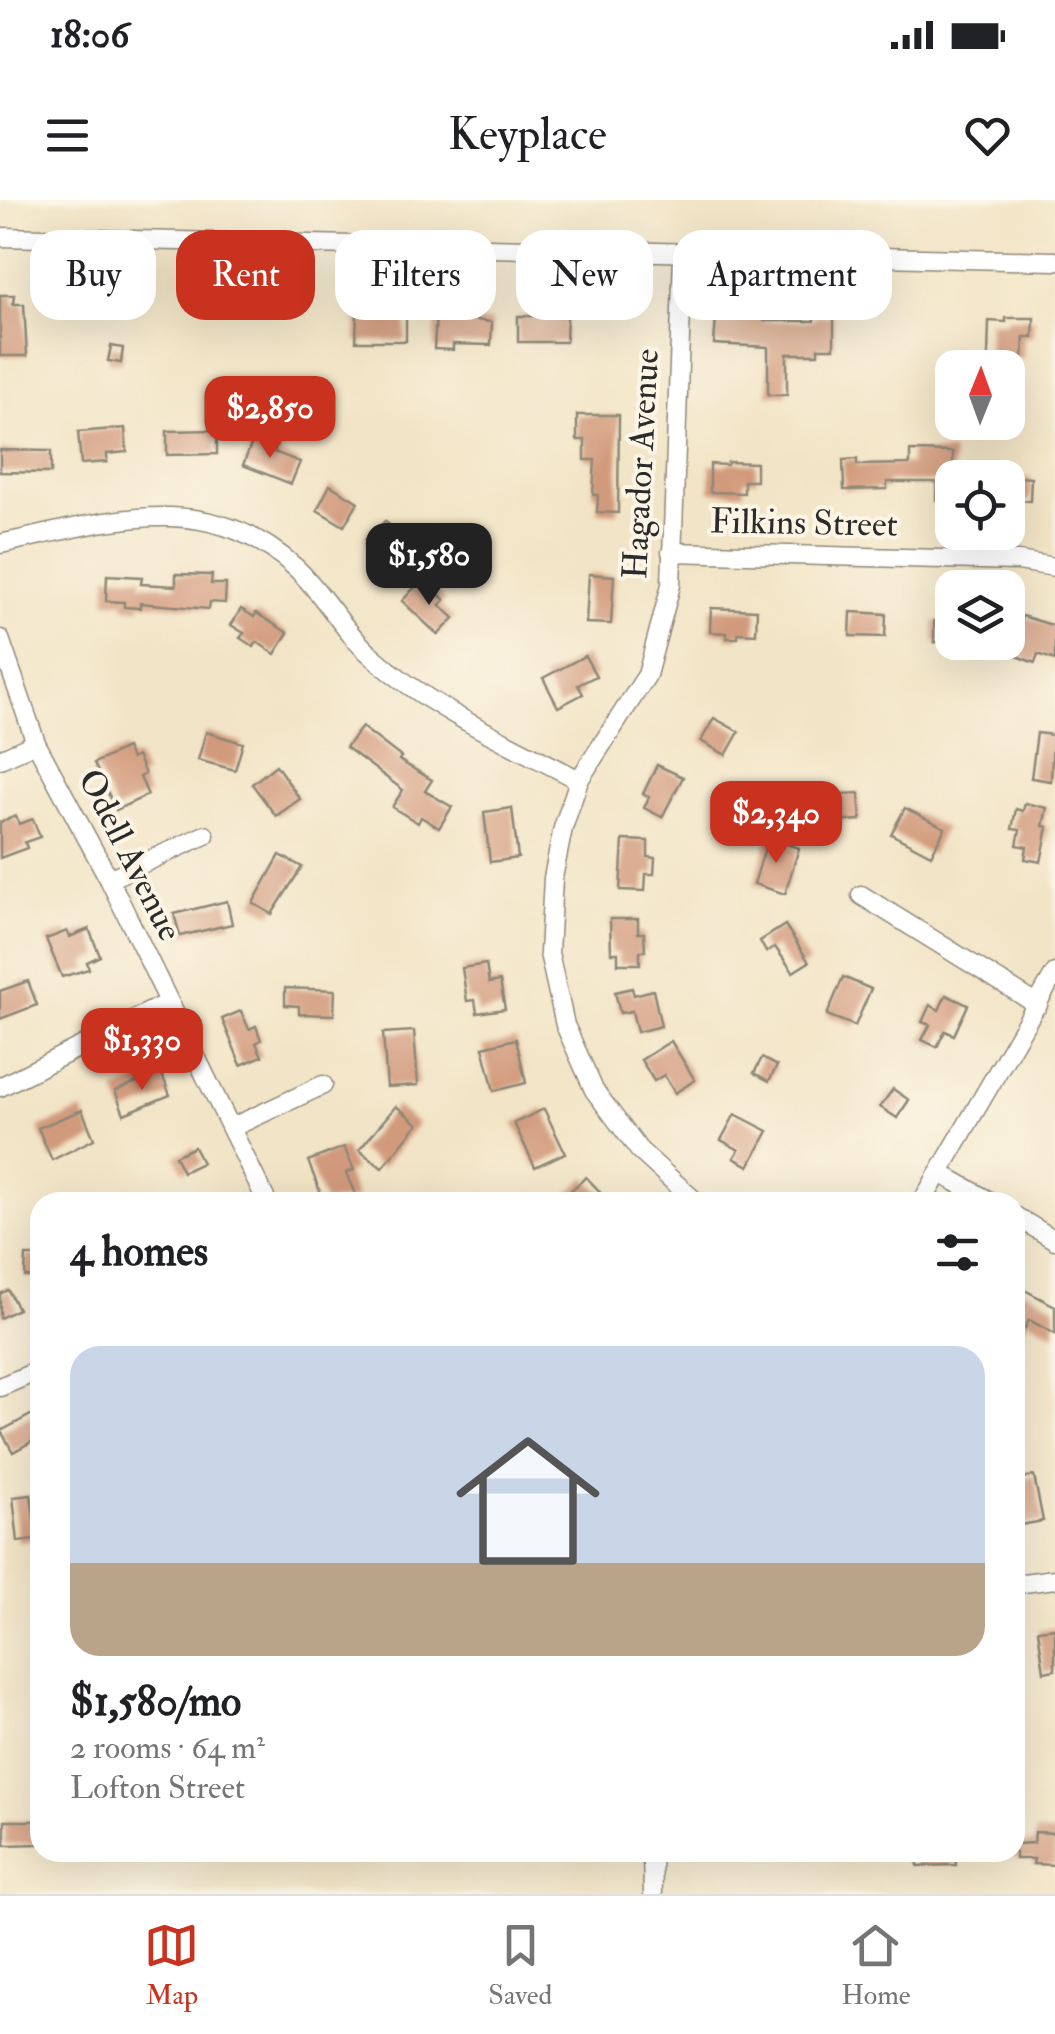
<!DOCTYPE html>
<meta charset="utf-8">
<style>
:root{--surface:#fff;--page:#f2f2f2;--text:#202124;--muted:#757577;--line:#e0e0e0;--accent:#c8321e}
body{margin:0;font-family:"IM FELL Double Pica",serif;background:var(--page);color:var(--text);height:100vh;display:flex;flex-direction:column;font-size:38px;white-space:nowrap}
*{box-sizing:border-box;margin:0}
p{font-size:32px;color:var(--muted)}
.icon{flex:none;width:55px;height:55px;fill:none;stroke:currentColor;stroke-width:2;stroke-linecap:round;stroke-linejoin:round}
.map{position:relative;flex:1;overflow:hidden}
.details{position:absolute;left:30px;top:992px;width:995px;height:670px;display:flex;flex-direction:column;background:var(--surface);border-radius:30px;box-shadow:0 10px 40px #0002}
.details>*{flex:none}
.guide{position:absolute;left:30px;top:30px;width:995px;height:90px;display:flex;gap:20px}
.needle{width:65px;rotate:1deg}
.tools{position:absolute;left:935px;top:150px;display:grid;gap:20px}
.tools a{display:grid;place-items:center;width:90px;height:90px;border-radius:20px;background:var(--surface);box-shadow:0 10px 40px #0002;font-size:50px}
.price{position:absolute;translate:-50% -85px;padding:0 22px;border-radius:20px;background:var(--accent);color:#fff;font-size:32px;line-height:65px;filter:drop-shadow(0 2px 5px #0008)}
.price::after{content:'';position:absolute;left:50%;top:60px;width:30px;height:22px;margin-left:-15px;background:inherit;clip-path:polygon(0 0,100% 0,50% 100%)}
.price.active{background:#222;color:#fff}
ul{padding:0;list-style:none}
li{display:grid;align-content:center;gap:20px;height:530px;padding:0 40px}
li+li{border-top:2px solid var(--line)}
li span{display:grid;place-items:center;height:310px;border-radius:30px;color:#555}
li>.icon{margin-inline-start:auto}
span .icon{width:180px;height:180px;fill:#fffc;stroke-width:1}
li b{font-size:42px}
h2{display:flex;justify-content:space-between;align-items:center;height:120px;padding:0 40px;font-size:42px}
.tag{padding:0 35px;border-radius:30px;background:var(--surface);box-shadow:0 10px 40px #0002;font-size:35px;line-height:90px}
.tag.active{background:var(--accent);color:#fff}
.status{display:flex;justify-content:space-between;align-items:center;height:70px;padding:0 50px;background:var(--surface);direction:ltr}
.status svg{height:28px;fill:currentColor}
header{display:flex;justify-content:space-between;align-items:center;height:130px;padding:0 40px;background:var(--surface);font-size:45px;font-weight:600}
.tab-bar{display:flex;justify-content:space-around;align-items:center;height:140px;border-top:2px solid var(--line);background:var(--surface);font-size:28px;color:var(--muted)}
.tab-bar a{display:grid;justify-items:center;gap:5px}
.tab-bar .active{color:var(--accent)}
.map>svg:first-child{display:block}
</style>
<div class="status"><b>18:06</b><svg viewBox="0 0 49 12"><path d="M0 12V9h3v3zM5 12V6h3v6zM10 12V3h3v9zM15 12V0h3v12zM26 1h20v11H26zM47 4h2v5h-2z"/></svg></div>
<header><svg class="icon" aria-label="menu" viewBox="0 0 24 24"><path d="M4 6h16M4 12h16M4 18h16"/></svg>Keyplace<svg class="icon" aria-label="heart" viewBox="0 0 24 24"><path d="M12 20l-8-8c-3-5 5-10 8-4 3-6 11-1 8 4z"/></svg></header>
<div class="map">
<svg width="1055" height="1694" viewBox="0 0 1055 1694">
<rect width="100%" height="100%" fill="#fcf5e5"/>
<filter id="ink" filterUnits="userSpaceOnUse"><feTurbulence type="fractalNoise" baseFrequency=".01" numOctaves="2"/><feDisplacementMap in="SourceGraphic" scale="20" xChannelSelector="R" yChannelSelector="G"/><feConvolveMatrix kernelMatrix="1 2 1 2 8 2 1 2 1" color-interpolation-filters="sRGB"/></filter>
<filter id="wash" filterUnits="userSpaceOnUse"><feTurbulence type="fractalNoise" baseFrequency=".0048" numOctaves="4" result="noise"/><feDisplacementMap in="SourceGraphic" scale="40" xChannelSelector="R" yChannelSelector="G"/><feGaussianBlur stdDeviation="2.25" result="paint"/><feColorMatrix in="noise" values="0 0 0 0 0 0 0 0 0 0 0 0 0 0 0 0 0 1.4 0 .05"/><feComposite in="paint" operator="in"/></filter>
<g filter="url(#wash)">
<rect width="100%" height="100%" fill="#f2e4c6"/>
<g id="blocks">
<g fill="#d29a7c">
<path d="M0 95H14L13 104H24L27 156H0Z"/>
<path d="M357 109H374V114L406 115V141H356Z"/>
<path d="M746 113 764 114V121H814V115L834 116V148H818V154H787V195H768V147L714 144 716 117 746 118Z"/>
<path d="M436 115 492 122 491 145 453 144V150L434 149Z"/>
<path d="M518 116H567L566 142H518Z"/>
<path d="M1006 118H1034L1033 137H1024L1023 158 988 157 989 121 1006 122Z"/>
<path d="M111 146 123 148 121 163 108 161Z"/>
<path d="M577 215H619L618 313 597 312 598 295H593L595 260H585V240H577Z"/>
<path d="M125 228 127 252 107 254V262L81 264 78 232Z"/>
<path d="M217 230V254L167 255V231Z"/>
<path d="M255 235 277 244 274 252 300 262 291 284 243 265Z"/>
<path d="M0 250 51 251V273L0 272Z"/>
<path d="M910 251 953 252 952 300H936V282H887V289L844 290 843 260 857 259V265L910 264Z"/>
<path d="M728 262 756 263V281H744V293L710 292V264L727 265Z"/>
<path d="M1008 276 1031 278 1030 301 1008 300Z"/>
<path d="M330 285 358 302 344 326 317 310Z"/>
<path d="M385 321 398 334 404 328 414 338 409 343 417 351 395 372 365 340Z"/>
<path d="M176 374 212 375 211 384H226L225 403 210 402 209 409 140 403V408L124 407V402L106 401 107 375 142 377 141 384 176 386Z"/>
<path d="M589 374 614 376 611 424 586 423Z"/>
<path d="M419 383 428 392 432 388 445 400 440 405 454 418 438 435 402 401Z"/>
<path d="M711 408 757 410 756 434 738 433V438H727V433L710 432Z"/>
<path d="M241 409 254 417 256 413 288 433 275 454 257 442 254 447 240 438 244 433 231 425Z"/>
<path d="M851 412 886 414 885 437 850 436Z"/>
<path d="M1022 416 1055 426V460L1038 454 1035 463 1011 454Z"/>
<path d="M934 421 952 422V443L934 442Z"/>
<path d="M585 456 596 476 578 485 583 494 558 507 543 478Z"/>
<path d="M714 518 739 532 726 555 701 541Z"/>
<path d="M362 527 401 557 399 560 432 580 425 591 452 607 439 628 421 617 418 623 392 607 403 590 346 547Z"/>
<path d="M206 532 243 543 235 570 198 560Z"/>
<path d="M1037 533 1053 535 1051 581 1031 578Z"/>
<path d="M126 548 131 559 137 556 145 574 140 577 148 595 116 610 94 563Z"/>
<path d="M276 565 300 599 276 616 252 584Z"/>
<path d="M657 565 683 577 662 617 644 608 649 597 643 594Z"/>
<path d="M859 593 861 620 811 623 809 596Z"/>
<path d="M1025 603 1047 608 1043 626 1048 627 1041 662 1025 659 1027 647 1017 645 1020 630 1012 629 1016 609 1023 611Z"/>
<path d="M512 608 518 658 490 662 484 612Z"/>
<path d="M905 608 945 628 931 655 891 634Z"/>
<path d="M16 616 19 624 33 619 40 637 25 642 27 648 0 658V622Z"/>
<path d="M768 638 799 648 785 694 754 684Z"/>
<path d="M623 640 648 641V657L655 658 654 674H646L645 691 620 690Z"/>
<path d="M280 655 302 667 272 714 253 703Z"/>
<path d="M227 701 232 724 180 736 174 714Z"/>
<path d="M610 719H638V733H644L645 751H640V764H618V753H611Z"/>
<path d="M785 725 809 762 793 772 775 747 766 752 760 741Z"/>
<path d="M89 729 100 756 87 762 89 769 62 777 46 739 67 731 70 737Z"/>
<path d="M486 764 489 783 500 781 505 809 477 813 475 800 467 801 462 768Z"/>
<path d="M843 777 871 789 855 826 827 815Z"/>
<path d="M28 781 37 805 0 819V791Z"/>
<path d="M285 788 335 790 334 815 299 814V806L285 805Z"/>
<path d="M632 788 634 795 653 790 661 826 637 832 632 811 620 813 615 792Z"/>
<path d="M946 795 968 805 954 835 945 831 937 847 922 840 930 825 922 822 930 805 939 810Z"/>
<path d="M241 811 249 829 256 826 261 840 256 843 262 856 241 865 222 819Z"/>
<path d="M414 831 418 885 387 887 383 833Z"/>
<path d="M516 839 526 883 494 891 483 847Z"/>
<path d="M671 841 695 880 675 893 664 875 654 881 641 860Z"/>
<path d="M762 858 777 866 769 881 754 873Z"/>
<path d="M161 872 170 895 124 914 115 891Z"/>
<path d="M893 889 909 900 897 918 880 907Z"/>
<path d="M396 906 418 924 382 968 359 950Z"/>
<path d="M544 909 565 953 535 967 514 923Z"/>
<path d="M82 910 94 939 52 960 38 928Z"/>
<path d="M735 914 768 931 749 966 734 958 739 950 721 940Z"/>
<path d="M194 947 202 963 183 972 175 956Z"/>
<path d="M344 947 354 970 346 973 357 999 324 1002 308 961Z"/>
<path d="M586 977 604 996 597 1002H558Z"/>
<path d="M26 1056H40V1077H25Z"/>
<path d="M1015 1085 1055 1106V1134L1029 1120 1025 1128 1015 1122Z"/>
<path d="M8 1090 18 1109 0 1118V1094Z"/>
<path d="M40 1210V1237L13 1252 1 1231Z"/>
<path d="M1034 1276 1043 1321 1015 1326V1280Z"/>
<path d="M31 1295 37 1340 18 1342 13 1297Z"/>
<path d="M1055 1428V1470L1044 1472 1038 1430Z"/>
<path d="M5 1621H40V1644L5 1645Z"/>
<path d="M1035 1632 1055 1633V1665L1033 1664 1034 1659H1015V1644L1034 1643Z"/>
<path d="M917 1652H955L956 1665 918 1666Z"/>
</g>
</g>
</g>
<g filter="url(#ink)">
<use href="#blocks" fill-opacity="0" stroke="#8e8878" stroke-width="2.5"/>
<g fill="none" stroke-linecap="round" stroke-linejoin="round">
<g stroke="#8e8878" stroke-width="21">
<g id="minor">
<path d="M0 37 1055 61"/>
<path d="M683 54 671 385 647 475 579 580 563 628 553 678 549 753 565 825 594 890 639 950 696 1002"/>
<path d="M0 344C105 322 207 286 296 368 324 394 342 430 371 455 432 510 507 542 579 580"/>
<path d="M671 352 1018 361 1055 367"/>
<path d="M0 439 36 543 109 679 267 1002"/>
<path d="M0 559 36 543"/>
<path d="M109 679 205 635"/>
<path d="M861 695 1038 805"/>
<path d="M0 887 167 803"/>
<path d="M231 928 323 885"/>
<path d="M940 973 991 1002"/>
<path d="M922 1002 1055 773"/>
<path d="M1015 1016 1055 1040"/>
<path d="M0 1187 40 1170"/>
<path d="M1015 1384 1055 1379"/>
<path d="M652 1652 653 1694"/>
</g>
</g>
<use href="#minor" stroke="#fff" stroke-width="18"/>
</g>
</g>
<g text-anchor="middle" dominant-baseline="central" stroke-width="8" stroke-linejoin="round" paint-order="stroke">
<g font-size="35" fill="#2b2b2b" stroke="#fcf5e5">
<text transform="translate(641 264) rotate(-87)">Hagador Avenue</text>
<text transform="translate(804 323) rotate(1)">Filkins Street</text>
<text transform="translate(130 655) rotate(63)">Odell Avenue</text>
</g>
</g>
</svg>
<div class="tools">
<a><svg class="needle" viewBox="-14 -14 28 28"><path d="M0-13l5 13h-10z" fill="#e53935"/><path d="M0 13l5-13h-10z" fill="#757577"/></svg></a>
<a><svg class="icon" aria-label="locate" viewBox="0 0 24 24"><circle cx="12" cy="12" r="6"/><path d="M12 2v4M12 18v4M2 12h4M18 12h4"/></svg></a>
<a><svg class="icon" aria-label="layers" viewBox="0 0 24 24"><path d="M12 4l9 5-9 5-9-5zM3 14l9 5 9-5"/></svg></a>
</div>
<b class="price" style="left:270px;top:261px">$2,850</b>
<b class="price active" style="left:429px;top:408px">$1,580</b>
<b class="price" style="left:776px;top:666px">$2,340</b>
<b class="price" style="left:142px;top:893px">$1,330</b>
<div class="guide">
<a class="tag">Buy</a>
<a class="tag active">Rent</a>
<a class="tag">Filters</a>
<a class="tag">New</a>
<a class="tag">Apartment</a>
</div>
<section class="details">
<h2>4 homes<svg class="icon" aria-label="filters" viewBox="0 0 24 24"><path d="M4 7h16M4 17h16"/><circle cx="9" cy="7" r="2"/><circle cx="15" cy="17" r="2"/></svg></h2>
<ul>
<li><span style="background:linear-gradient(#c9d6e8 70%,#b9a48a 0)"><svg class="icon" aria-label="home" viewBox="0 0 24 24"><path d="M3 11l9-7 9 7M6 9v11h12V9"/></svg></span><div><b>$1,580/mo</b><p>2 rooms · 64 m²</p><p>Lofton Street</p></div></li>
</ul>
</section>
</div>
<nav class="tab-bar">
<a class="active"><svg class="icon" aria-label="map" viewBox="0 0 24 24"><path d="M3 6l6-2 6 2 6-2v14l-6 2-6-2-6 2zM9 4v14M15 6v14"/></svg>Map</a>
<a><svg class="icon" aria-label="saved" viewBox="0 0 24 24"><path d="M7 4h10v16l-5-4-5 4z"/></svg>Saved</a>
<a><svg class="icon" aria-label="home" viewBox="0 0 24 24"><path d="M3 11l9-7 9 7M6 9v11h12V9"/></svg>Home</a>
</nav>
